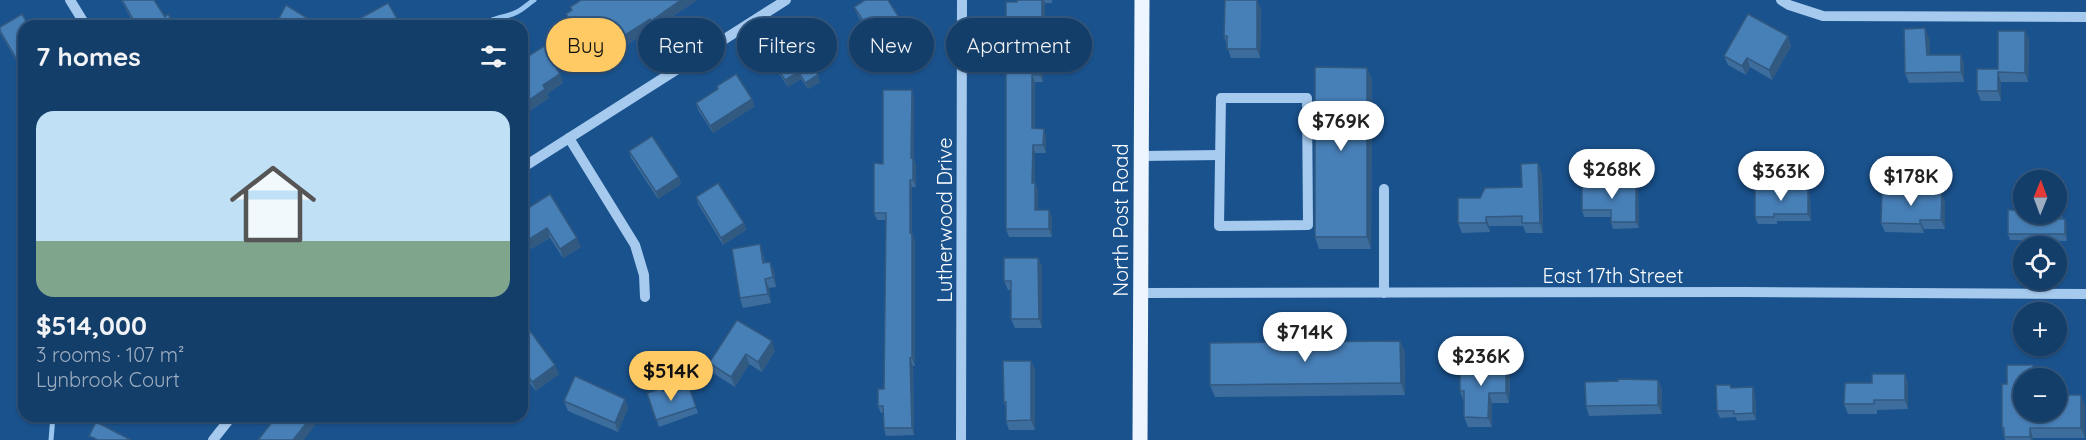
<!DOCTYPE html>
<meta charset="utf-8">
<style>
:root{--surface:#143e6a;--page:#1d4570;--text:#f1f3f6;--muted:#9daec1;--line:#33577e;--accent:#ffca63}
body{margin:0;font-family:Quicksand,sans-serif;background:var(--page);color:var(--text);height:100vh;display:flex;flex-direction:column;font-size:22px;white-space:nowrap}
*{box-sizing:border-box;margin:0}
p{font-size:20px;color:var(--muted)}
.icon{flex:none;width:33px;height:33px;fill:none;stroke:currentColor;stroke-width:2;stroke-linecap:round;stroke-linejoin:round}
.map{position:relative;flex:1;overflow:hidden}
.drawer{position:absolute;left:18px;top:20px;width:510px;height:402px;display:flex;flex-direction:column;background:var(--surface);border-radius:18px;box-shadow:0 2px 4px #0004,0 0 0 2px var(--line)}
.drawer>*{flex:none}
.guide{position:absolute;left:546px;top:18px;width:570px;height:54px;display:flex;gap:12px}
.needle{width:39px;rotate:1deg}
.controls{position:absolute;left:2013px;top:170px;display:grid;gap:12px}
.controls a{display:grid;place-items:center;width:54px;height:54px;border-radius:50%;background:var(--surface);box-shadow:0 2px 4px #0004,0 0 0 2px var(--line);font-size:30px}
.price{position:absolute;translate:-50% -51px;padding:0 14px;border-radius:21px;background:#fff;color:#222;font-size:20px;line-height:39px;filter:drop-shadow(0 2px 3px #0008)}
.price::after{content:'';position:absolute;left:50%;top:36px;width:18px;height:14px;margin-left:-9px;background:inherit;clip-path:polygon(0 0,100% 0,50% 100%)}
.price.selected{background:var(--accent);color:#111}
ul{padding:0;list-style:none}
li{display:grid;align-content:center;gap:12px;height:318px;padding:0 18px}
li+li{border-top:2px solid var(--line)}
li span{display:grid;place-items:center;height:186px;border-radius:18px;color:#555}
li>.icon{margin-inline-start:auto}
span .icon{width:108px;height:108px;fill:#fffc;stroke-width:1}
li b{font-size:26px}
h2{display:flex;justify-content:space-between;align-items:center;height:72px;padding:0 18px;font-size:26px}
.tag{padding:0 21px;border-radius:27px;background:var(--surface);box-shadow:0 2px 4px #0004,0 0 0 2px var(--line);font-size:21px;line-height:54px}
.tag.selected{background:var(--accent);color:#111}
.map>svg:first-child{display:block}
</style>
<div class="map">
<svg width="2086" height="440" viewBox="0 0 2086 440">
<rect width="100%" height="100%" fill="#1a528d"/>
<g fill="none" stroke-linecap="round" stroke-linejoin="round">
<g stroke="#99c6f0" stroke-width="5">
<path d="M484 26C493 16 506 18 517 12 523 9 528 4 534 0"/>
<path d="M51 440 53 416"/>
</g>
<g stroke="#a6caee" stroke-width="10">
<path d="M70 0 86 26"/>
<path d="M1781 0 1789 5 1823 16 2086 17"/>
<path d="M1221 98H1307L1308 225 1219 226Z"/>
<path d="M569 138 635 245 644 275 645 297"/>
<path d="M1141 156 1220 155"/>
<path d="M522 168 786 0"/>
<path d="M1141 293 1744 292 2086 294"/>
<path d="M1384 293V189"/>
<path d="M213 440 232 416"/>
<path d="M961 440 962 0"/>
</g>
<path stroke="#edf5ff" stroke-width="15" d="M1140 440 1142 0"/>
</g>
<g fill="#3d6d9d">
<path d="M121 0H154L165 17 175 26H135Z"/>
<path d="M697 0 654 29 653 28 623 47 624 51 605 62 600 55 592 60 587 52 558 71 563 83 547 94 549 98 522 116 558 37 571 26 566 14 571 10 570 7Z"/>
<path d="M1017 0H1052V3H1045V33H1034V58L1043 65V82H1035V128L1046 136V153H1035V183L1038 191V210L1052 218V237H1009L1006 229Z"/>
<path d="M854 7 904 28 902 29 908 38 911 48 888 63 878 48 872 52 863 39 859 29 864 26 858 16Z"/>
<path d="M1261 9 1260 58H1231L1224 36Z"/>
<path d="M24 26V74L0 33V27Z"/>
<path d="M2025 31 2029 40 2028 82H2001V101H1981L1977 91 1998 69Z"/>
<path d="M1788 36 1791 46 1772 80 1750 67 1746 75 1728 65 1724 56Z"/>
<path d="M1929 38 1930 55H1961L1964 64V82L1909 83 1905 73Z"/>
<path d="M771 57 828 61 814 69 820 82 808 89 801 79 788 87 773 64Z"/>
<path d="M1367 68 1372 80 1371 249H1319L1315 237Z"/>
<path d="M717 86 755 106 713 133 698 110 696 103 718 89Z"/>
<path d="M914 98V160L916 165V187H912V234L915 240V366H913L914 435 886 436 884 428 883 413H881L878 406 884 389 886 220H877L874 213 883 164Z"/>
<path d="M629 151 679 177 681 184 658 199 631 158Z"/>
<path d="M1542 173 1543 233H1526L1523 226H1489L1490 232 1462 233 1458 223 1480 198 1522 187Z"/>
<path d="M1636 184 1638 190 1639 228 1613 229 1611 222V217H1584L1582 210Z"/>
<path d="M1942 193 1945 203V229H1924V233L1885 232 1881 223Z"/>
<path d="M1810 195 1811 221H1777V224H1758L1755 217Z"/>
<path d="M696 197 744 223 746 230 723 245 698 204Z"/>
<path d="M2060 210 2063 219 2067 225V241L2010 240 2008 234Z"/>
<path d="M522 212 581 247 563 258 550 238 531 249 522 234Z"/>
<path d="M763 254 765 263 774 271 776 287 769 288 771 303 743 308 740 298Z"/>
<path d="M1038 258 1042 267V328H1015L1011 319V290H1008L1004 281Z"/>
<path d="M737 320 775 351 762 372 749 364 735 387 713 373 709 363Z"/>
<path d="M522 326 559 374 536 391 527 380 522 383Z"/>
<path d="M1400 341 1405 352V395L1215 397 1210 385Z"/>
<path d="M1031 361 1035 370V430H1009L1006 421V408L1004 402Z"/>
<path d="M1506 365 1510 375 1509 403H1492V427H1468L1464 417V400H1463L1460 391Z"/>
<path d="M1905 374 1908 383V409L1877 410V414H1848L1844 404 1872 383Z"/>
<path d="M2036 374 2024 411 2085 405V438H2033V440H2005L2002 428 2007 384Z"/>
<path d="M1658 380 1662 390V414L1589 416 1586 406 1618 381Z"/>
<path d="M689 387 698 413 659 427 647 393 680 390Z"/>
<path d="M1732 388 1755 394 1756 420 1737 421 1736 417 1720 418 1717 411Z"/>
<path d="M625 399 628 408 618 432 568 411 564 401Z"/>
<path d="M277 416H330L324 424 319 420Z"/>
</g>
<g fill="#325980">
<path d="M681 0H697L654 29 651 21Z"/>
<path d="M1042 0H1044L1045 3V33L1042 25Z"/>
<path d="M1257 0 1261 9 1260 58 1257 49Z"/>
<path d="M650 19 653 28 623 47 624 51 605 62 602 54 619 39Z"/>
<path d="M900 19 904 28 900 31 896 21Z"/>
<path d="M1032 25 1034 33V65L1032 58Z"/>
<path d="M1925 28 1929 38 1931 65 1927 55Z"/>
<path d="M2025 31 2029 40 2028 82 2025 73Z"/>
<path d="M1788 36 1791 46 1772 80 1769 70Z"/>
<path d="M908 38 911 48 888 63 885 54Z"/>
<path d="M875 39 878 48 872 52 868 43Z"/>
<path d="M584 44 587 52 556 72 553 63Z"/>
<path d="M597 46 600 55 592 60 589 51Z"/>
<path d="M825 54 828 61 813 70 811 63Z"/>
<path d="M1961 55 1964 64V82L1961 72Z"/>
<path d="M1041 58 1043 65V82L1040 75Z"/>
<path d="M1747 58 1750 67 1746 75 1742 66Z"/>
<path d="M1367 68 1372 80 1371 249 1367 237Z"/>
<path d="M799 72 801 79 788 87 785 80Z"/>
<path d="M1998 72 2001 82V101L1998 91Z"/>
<path d="M560 74 563 83 547 94 549 98 522 116V105L543 85Z"/>
<path d="M818 75 820 82 808 89 805 83Z"/>
<path d="M1032 75 1035 82V136L1032 128Z"/>
<path d="M912 90 914 98V160L916 165V187L913 180 911 158Z"/>
<path d="M752 99 755 106 713 133 710 126Z"/>
<path d="M1044 129 1046 136V153L1043 145Z"/>
<path d="M1033 145 1035 153V191L1032 183Z"/>
<path d="M1538 163 1542 173 1543 233 1540 223Z"/>
<path d="M679 177 681 184 658 199 656 192Z"/>
<path d="M910 180 912 187V234L915 240V366L912 358Z"/>
<path d="M1035 183 1038 191V218L1035 210Z"/>
<path d="M1636 184 1638 190 1639 228 1636 222Z"/>
<path d="M1808 188 1810 195 1811 221 1808 214Z"/>
<path d="M1942 193 1945 203V229L1941 220Z"/>
<path d="M1049 210 1052 218V237L1049 229Z"/>
<path d="M1486 217 1489 226 1490 232 1486 223Z"/>
<path d="M2065 219 2067 225V241L2065 234Z"/>
<path d="M1920 220 1924 229V233L1920 224Z"/>
<path d="M744 223 746 230 723 245 721 238Z"/>
<path d="M547 228 550 238 531 249 528 240Z"/>
<path d="M577 238 581 247 563 258 560 249Z"/>
<path d="M760 244 763 254 766 273 763 263Z"/>
<path d="M1038 258 1042 267V328L1039 319Z"/>
<path d="M770 262 774 271 776 287 773 277Z"/>
<path d="M765 279 769 288 771 303 768 294Z"/>
<path d="M772 341 775 351 762 372 758 362Z"/>
<path d="M1400 341 1405 352V395L1401 383Z"/>
<path d="M746 354 749 364 735 387 731 377Z"/>
<path d="M910 358 913 366 914 435 912 428Z"/>
<path d="M1031 361 1035 370V430L1031 420Z"/>
<path d="M555 365 559 374 536 391 532 382Z"/>
<path d="M1506 365 1510 375 1509 403 1506 393Z"/>
<path d="M2033 365 2036 374V378H2033Z"/>
<path d="M524 370 527 380 522 383V371Z"/>
<path d="M1905 374 1908 383V409L1905 400Z"/>
<path d="M1658 380 1662 390V414L1658 405Z"/>
<path d="M1753 387 1755 394 1756 420 1753 413Z"/>
<path d="M1489 393 1492 403V427L1488 418Z"/>
<path d="M2081 395 2085 405V438L2081 428Z"/>
<path d="M625 399 628 408 618 432 615 423Z"/>
<path d="M312 416H317L319 420 304 440H293Z"/>
<path d="M320 416H330L324 424Z"/>
<path d="M2030 428 2033 438V440H2031L2030 437Z"/>
</g>
<g fill="#477fb7" stroke="#325980" stroke-width="1.5">
<path d="M122 0H154L165 17 168 14 175 26H137Z"/>
<path d="M581 0H681L651 21 650 19 619 39 621 42 602 54 597 46 589 51 584 44 553 63 560 74 543 85 545 89 522 105V60L559 37 558 35 573 25 566 14 572 10 570 7Z"/>
<path d="M865 0H888L900 19 896 21 908 38 885 54 875 39 868 43 859 29 866 25 854 7Z"/>
<path d="M1017 0H1042V25H1032V58H1041L1040 75H1032V128L1044 129 1043 145H1033L1032 183H1035V210H1049V229H1006V2H1017Z"/>
<path d="M1225 0H1257V49H1227V36H1224Z"/>
<path d="M388 3 400 24 398 26H352L350 24Z"/>
<path d="M286 5 320 26H275Z"/>
<path d="M22 14 29 26H24L23 70 0 31V27Z"/>
<path d="M1748 14 1788 36 1769 70 1747 58 1742 66 1724 56Z"/>
<path d="M1925 28 1927 55H1961V72L1905 73 1904 29Z"/>
<path d="M1998 31H2025V73L1998 72V91H1977V69H1998Z"/>
<path d="M812 33 825 54 811 63 818 75 805 83 799 72 785 80 771 57Z"/>
<path d="M1315 67 1367 68V237H1315Z"/>
<path d="M736 74 752 99 710 126 696 103 718 89 717 86Z"/>
<path d="M883 90H912L911 158H913V180H910V233H912V358H910L912 428H884L883 406H878V389H884L886 213H874V163L883 164Z"/>
<path d="M652 136 679 177 656 192 629 151Z"/>
<path d="M1538 163 1540 223H1522V216L1486 217V223H1458V198H1480L1485 188 1522 187 1521 164Z"/>
<path d="M718 183 744 223 721 238 696 197Z"/>
<path d="M1582 184H1636V222H1611V210H1582Z"/>
<path d="M1755 188H1808V214H1774V217H1755Z"/>
<path d="M1882 192 1942 193 1941 220H1920V224L1881 223Z"/>
<path d="M550 194 577 238 560 249 547 228 528 240 522 230V212Z"/>
<path d="M2008 210H2024V213H2056V210H2060V219H2065V234H2008Z"/>
<path d="M760 244 763 263 770 262 773 277 765 279 768 294 740 298 732 249Z"/>
<path d="M1004 258H1038L1039 319H1011V281H1004Z"/>
<path d="M737 320 772 341 758 362 746 354 731 377 709 363Z"/>
<path d="M525 324 555 365 532 382 524 370 522 371V326Z"/>
<path d="M1400 341 1401 383 1210 385V343Z"/>
<path d="M1003 361H1031V420L1006 421V402H1004Z"/>
<path d="M1460 365H1506V393H1489L1488 418 1464 417V391H1460Z"/>
<path d="M2007 365H2033V378H2024V411H2056V395H2081V428H2030V437H2004V428H2002V384H2007Z"/>
<path d="M1872 374H1905V400H1874V404H1844L1845 383H1872Z"/>
<path d="M575 376 625 399 615 423 564 401Z"/>
<path d="M1618 379 1658 380V405L1586 406 1585 382 1618 381Z"/>
<path d="M1716 385H1730L1731 388 1753 387V413L1734 414V411H1717Z"/>
<path d="M679 386 680 390 689 387 696 407 656 420 647 393 662 388 663 391Z"/>
<path d="M277 416H312L293 440H258Z"/>
<path d="M96 422 131 440H95L96 439 89 436Z"/>
</g>
<g text-anchor="middle" dominant-baseline="central" stroke-width="5" stroke-linejoin="round" paint-order="stroke">
<g font-size="20" fill="#fff" stroke="#1a528d">
<text transform="translate(944 220) rotate(-90)">Lutherwood Drive</text>
<text transform="translate(1120 220) rotate(-90)">North Post Road</text>
<text x="1613" y="275">East 17th Street</text>
</g>
</g>
</svg>
<div class="controls">
<a><svg class="needle" viewBox="-14 -14 28 28"><path d="M0-13l5 13h-10z" fill="#e53935"/><path d="M0 13l5-13h-10z" fill="#9daec1"/></svg></a>
<a><svg class="icon" aria-label="locate" viewBox="0 0 24 24"><circle cx="12" cy="12" r="6"/><path d="M12 2v4M12 18v4M2 12h4M18 12h4"/></svg></a>
<a>+</a>
<a>−</a>
</div>
<b class="price" style="left:1341px;top:152px">$769K</b>
<b class="price" style="left:1612px;top:200px">$268K</b>
<b class="price" style="left:1781px;top:202px">$363K</b>
<b class="price" style="left:1911px;top:207px">$178K</b>
<b class="price" style="left:1305px;top:363px">$714K</b>
<b class="price" style="left:1481px;top:387px">$236K</b>
<b class="price selected" style="left:671px;top:402px">$514K</b>
<div class="guide">
<a class="tag selected">Buy</a>
<a class="tag">Rent</a>
<a class="tag">Filters</a>
<a class="tag">New</a>
<a class="tag">Apartment</a>
</div>
<section class="drawer">
<h2>7 homes<svg class="icon" aria-label="filters" viewBox="0 0 24 24"><path d="M4 7h16M4 17h16"/><circle cx="9" cy="7" r="2"/><circle cx="15" cy="17" r="2"/></svg></h2>
<ul>
<li><span style="background:linear-gradient(#bfe0f5 70%,#7fa58c 0)"><svg class="icon" aria-label="home" viewBox="0 0 24 24"><path d="M3 11l9-7 9 7M6 9v11h12V9"/></svg></span><div><b>$514,000</b><p>3 rooms · 107 m²</p><p>Lynbrook Court</p></div></li>
</ul>
</section>
</div>
